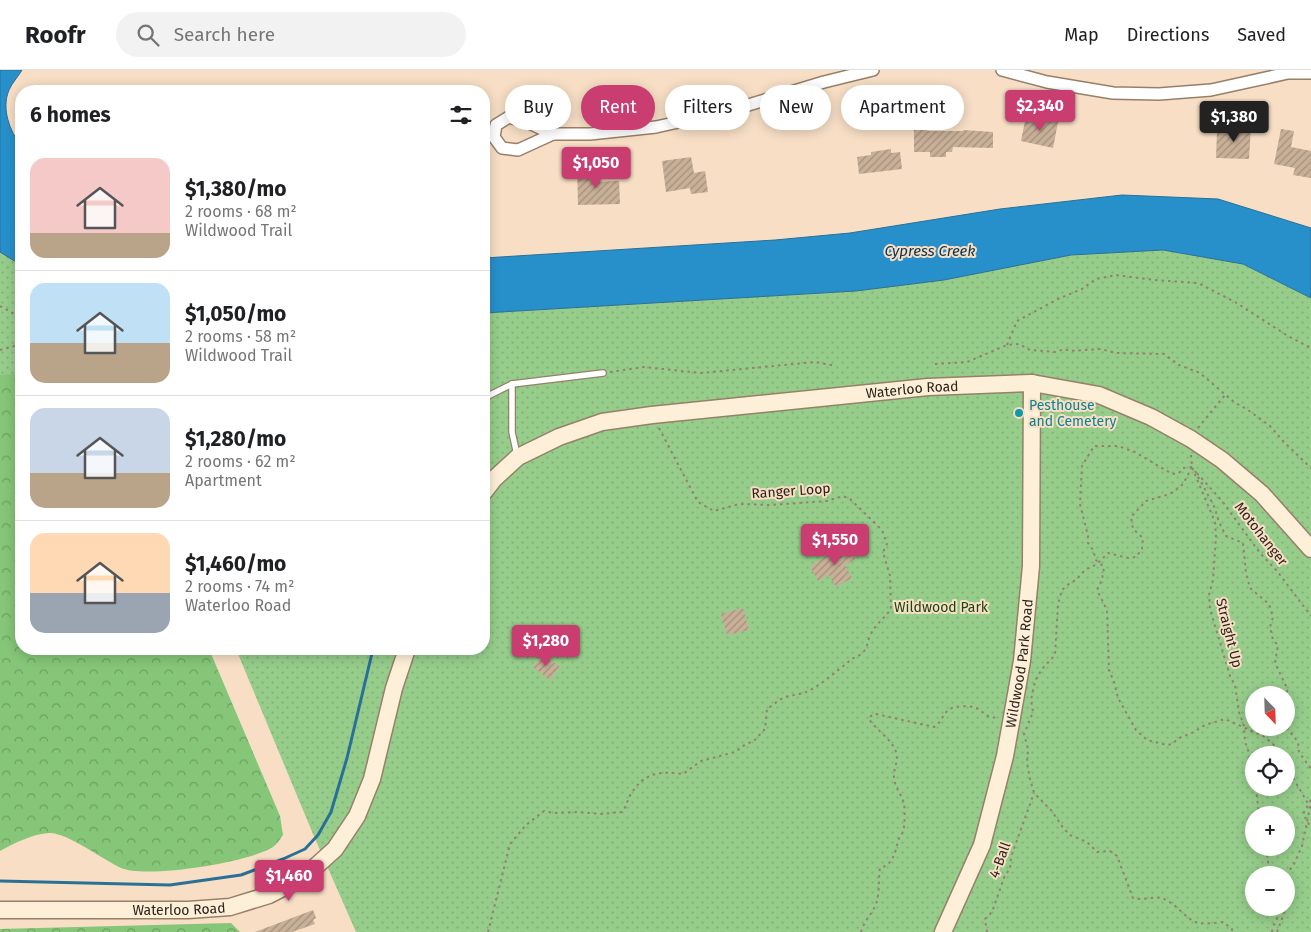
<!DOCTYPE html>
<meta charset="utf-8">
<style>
:root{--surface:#fff;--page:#f2f2f2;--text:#202124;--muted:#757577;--line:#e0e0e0;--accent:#c93d70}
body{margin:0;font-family:"Fira Sans",sans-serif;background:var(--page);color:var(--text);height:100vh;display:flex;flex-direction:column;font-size:19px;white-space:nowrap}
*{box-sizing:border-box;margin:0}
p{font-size:16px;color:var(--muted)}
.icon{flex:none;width:28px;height:28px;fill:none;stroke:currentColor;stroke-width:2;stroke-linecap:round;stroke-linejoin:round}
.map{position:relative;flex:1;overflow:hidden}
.drawer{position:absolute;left:15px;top:15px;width:475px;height:570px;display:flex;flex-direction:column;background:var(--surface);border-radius:20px;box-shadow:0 2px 12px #0003}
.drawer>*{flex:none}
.banner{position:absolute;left:505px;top:15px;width:475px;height:45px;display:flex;gap:10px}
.needle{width:32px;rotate:157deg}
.fabs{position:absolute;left:1245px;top:616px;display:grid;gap:10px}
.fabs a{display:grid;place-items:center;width:50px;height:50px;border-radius:50%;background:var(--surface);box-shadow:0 2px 12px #0003;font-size:25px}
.price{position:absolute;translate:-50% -42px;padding:0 11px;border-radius:5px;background:var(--accent);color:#fff;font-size:16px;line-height:32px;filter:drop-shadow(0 1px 2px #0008)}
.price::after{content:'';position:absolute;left:50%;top:30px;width:15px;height:11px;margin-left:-8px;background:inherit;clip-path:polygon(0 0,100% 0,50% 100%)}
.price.current{background:#222;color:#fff}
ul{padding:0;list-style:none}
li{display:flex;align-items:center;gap:15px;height:125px;padding:0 15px}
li+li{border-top:1px solid var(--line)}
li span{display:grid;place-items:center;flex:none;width:140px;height:100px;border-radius:15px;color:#555}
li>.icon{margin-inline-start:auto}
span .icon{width:60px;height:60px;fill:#fffc;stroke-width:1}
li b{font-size:21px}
h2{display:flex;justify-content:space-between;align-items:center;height:60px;padding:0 15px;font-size:21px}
.tag{padding:0 18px;border-radius:22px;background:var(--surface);box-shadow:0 2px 12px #0003;font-size:18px;line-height:45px}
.tag.current{background:var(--accent);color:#fff}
header{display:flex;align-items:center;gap:30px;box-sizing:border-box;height:70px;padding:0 25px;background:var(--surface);border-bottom:1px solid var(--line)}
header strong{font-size:24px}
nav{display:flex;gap:28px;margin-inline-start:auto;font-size:18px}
.search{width:350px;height:45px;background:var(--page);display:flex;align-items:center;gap:12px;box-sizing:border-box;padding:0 18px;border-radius:28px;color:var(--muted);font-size:19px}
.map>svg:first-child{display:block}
</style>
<header>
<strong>Roofr</strong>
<div class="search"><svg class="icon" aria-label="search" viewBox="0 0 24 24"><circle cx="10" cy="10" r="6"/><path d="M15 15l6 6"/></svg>Search here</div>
<nav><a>Map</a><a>Directions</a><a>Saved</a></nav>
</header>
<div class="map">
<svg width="1311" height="862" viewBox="0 0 1311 862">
<defs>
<pattern id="forest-crowns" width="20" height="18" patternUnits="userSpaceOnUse" patternTransform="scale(1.25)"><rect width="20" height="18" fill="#85c678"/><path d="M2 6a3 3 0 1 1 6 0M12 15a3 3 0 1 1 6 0" fill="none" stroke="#6da162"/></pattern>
<pattern id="park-dots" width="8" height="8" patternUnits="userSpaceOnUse" patternTransform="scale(1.25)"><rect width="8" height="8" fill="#96cd8b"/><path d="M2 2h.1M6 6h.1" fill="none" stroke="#82b077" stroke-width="1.8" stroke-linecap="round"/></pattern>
<pattern id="building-hatch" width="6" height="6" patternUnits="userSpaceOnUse" patternTransform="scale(1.25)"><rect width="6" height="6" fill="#c8b098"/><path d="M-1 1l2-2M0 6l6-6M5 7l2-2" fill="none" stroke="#a38f7b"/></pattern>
</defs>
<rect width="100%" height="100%" fill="#f7dec5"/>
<g fill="url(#forest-crowns)">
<path d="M0 182 21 195V579H209L280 746 283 765C280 769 277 774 273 777 250 792 147 809 121 798 104 790 66 762 49 763 33 764 14 773 0 781Z"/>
<path d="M231 853 240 862H0V859Z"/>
</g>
<g fill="url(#park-dots)" fill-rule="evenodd">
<path d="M1163 180 1243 194 1311 228V862H356L313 764 236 579H484V243L856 221 944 210 1071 185ZM1254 625H1286V658H1254ZM1254 685H1286V718H1254ZM1254 745H1286V778H1254ZM1254 805H1286V838H1254Z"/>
<path d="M0 182 21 195V304L0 305Z"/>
</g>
<g fill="#2790cb" stroke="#297096">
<path d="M0 0H22C18 7 12 13 9 20 1 39 10 61 21 76V195L0 182Z"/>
<path d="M1122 125 1218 129 1311 158V228L1243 194 1163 180 1071 185 944 210 856 221 484 243V188L775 170 850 163 1000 139Z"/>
</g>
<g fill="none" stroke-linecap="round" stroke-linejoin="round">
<path stroke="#297096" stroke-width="3" d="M0 811 170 815 241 805 283 789 305 779 318 765 331 742 347 688 373 579"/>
</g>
<g fill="url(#building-hatch)">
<path d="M1026 46 1058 52 1053 78 1021 71Z"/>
<path d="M914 52H927V61H963V60L993 62V78L953 77 952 82H946V87H930V82H914Z"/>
<path d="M1234 55 1251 56 1249 89 1216 88 1217 61 1234 62Z"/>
<path d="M1281 59 1294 61 1291 77 1311 81V108L1293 105 1295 98 1274 94Z"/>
<path d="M891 79V83L900 82 902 99 859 104 857 87 871 85V82Z"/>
<path d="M691 87 694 103 705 101 708 122 691 124 690 118 666 122 662 91Z"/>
<path d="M591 93V112L619 111 620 134 578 135 577 94Z"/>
<path d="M847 474 856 489 845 495 852 508 836 517 829 505 818 511 810 496Z"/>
<path d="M743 538 749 560 727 565 721 544Z"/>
<path d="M542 584 560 597 550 610 533 597Z"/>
<path d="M313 840 316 848 313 850 315 854 292 862H255Z"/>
</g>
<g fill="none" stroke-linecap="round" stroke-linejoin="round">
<g stroke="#978069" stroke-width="8">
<g id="lane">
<path d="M512 314 603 303"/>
<path d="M484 328 512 314V362L517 385"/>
</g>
</g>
<g stroke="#978069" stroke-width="14">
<g id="street">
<path d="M1002 0 1047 12 1113 23 1159 24 1211 20 1288 3H1311"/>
<path d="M509 47 529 53 553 64 518 80 502 78 494 67 496 55Z"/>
<path d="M553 64H590L656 57 732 40 824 12 873 0"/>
</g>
</g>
<g stroke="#978069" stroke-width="19">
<g id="secondary">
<path id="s1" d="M484 422 494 409 518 387 559 367 602 352 652 345 928 317 1032 313 1099 325 1151 347 1191 369 1222 390 1262 424 1311 479"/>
<path id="s2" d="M0 840H188L230 837 269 825 304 807 335 779 357 746 372 709 394 618 407 579"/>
<path id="s3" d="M943 862 982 775 1005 686 1022 591 1031 496 1032 313"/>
</g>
</g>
<g stroke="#928170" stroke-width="2" stroke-dasharray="2.5 4" stroke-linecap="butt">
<path d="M0 236 21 248"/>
<path d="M1007 275 1017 251 1058 229 1082 219 1096 209 1116 205 1154 210 1198 213 1235 232 1288 266 1311 278"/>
<path d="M0 280 21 274"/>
<path d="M935 294 967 292 1007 275 1019 274 1030 280 1055 282 1065 279 1069 281 1101 279 1116 283 1164 284 1179 295 1200 303 1234 332 1248 340 1270 356 1284 372 1311 398"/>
<path d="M610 302 644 297 701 303 815 292 836 296"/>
<path d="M1198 358 1225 325"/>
<path d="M1191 385 1192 397 1196 407 1215 452 1216 466 1213 510 1209 525 1210 539 1230 606 1235 615 1239 642 1244 656 1245 672 1248 680 1254 706"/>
<path d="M1192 397 1183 414 1177 419 1170 424 1146 431 1131 447 1133 459 1143 468 1142 479 1136 487 1128 488 1108 483 1097 494 1085 500 1076 510 1070 513 1062 520 1058 534 1055 585 1042 599 1035 611 1031 630 1033 642 1024 664 1028 679 1027 693 1030 709 1034 723 1051 740 1064 759 1070 765 1087 772 1097 782 1110 781 1117 786 1133 828C1144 831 1154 825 1164 829 1177 834 1187 851 1199 853 1206 854 1215 853 1223 852L1232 859V862"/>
<path d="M1192 397 1183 398 1179 403 1172 404 1135 382 1118 376H1094L1082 396 1080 434 1088 466V473L1093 480 1096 490 1104 497 1102 510 1097 520 1107 540 1109 600 1114 612 1118 628 1136 660 1147 670 1167 675 1172 674 1179 668 1192 663 1205 655 1225 649 1265 667 1285 685"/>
<path d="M1195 401 1214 436 1219 452 1226 466 1243 473 1246 503 1250 518 1269 534 1273 547 1270 557 1273 570 1278 575 1275 593 1286 616 1292 643 1287 658 1298 672 1299 682 1311 699"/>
<path d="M1197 403 1222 431 1260 483 1277 501 1311 546"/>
<path d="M1256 718 1259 745"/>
<path d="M1311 730 1303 744 1311 758"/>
<path d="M1266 778 1270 805"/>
<path d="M1286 805 1294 794 1302 776 1310 737 1292 706 1286 687"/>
<path d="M1286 813 1288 829 1286 837"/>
<path d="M488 862 510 774 526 755 544 741 553 743 578 742 601 744 622 742C627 736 627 730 631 724 644 702 661 701 683 704L701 691 735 682 746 674 754 671 765 659 767 639C772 636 777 631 783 628 793 624 803 625 812 619 826 611 839 599 852 589 855 587 860 586 862 583 868 578 867 572 870 566 875 554 884 549 891 539L890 506 883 482 887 474 882 460 850 429 843 426 827 431 770 435 739 434 714 441 698 432 659 358"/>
<path d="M861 862C864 851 872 844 876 834 880 823 878 810 880 798 893 795 895 783 898 771 899 767 902 765 903 761 905 755 905 740 904 734 902 725 895 718 894 708 893 699 899 691 896 682 891 668 877 661 869 649L871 646 876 644 934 657C942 653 943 641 952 638 957 636 968 636 973 637 983 639 986 650 997 647"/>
<path d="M987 862 985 849 992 842 1005 805 1010 799 1011 787 1034 723"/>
<path d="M1272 862C1273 853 1280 847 1279 838"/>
<path d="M1277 862 1286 838"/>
</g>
<use href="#lane" stroke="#fff" stroke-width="5.5"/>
<use href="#street" stroke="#fff" stroke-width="11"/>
<use href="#secondary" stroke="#fef0d8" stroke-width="16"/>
</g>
<circle fill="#0f9aa8" stroke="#f7dec5" stroke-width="2" cx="1019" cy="343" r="5"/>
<g text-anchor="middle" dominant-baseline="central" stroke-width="4" stroke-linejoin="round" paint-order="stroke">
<g font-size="14" fill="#2e241b" stroke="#f7dec5">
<text stroke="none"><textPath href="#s1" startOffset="452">Waterloo Road</textPath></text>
<text transform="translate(791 421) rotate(-4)">Ranger Loop</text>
<text transform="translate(1261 464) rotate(52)">Motohanger</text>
<text transform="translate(1229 563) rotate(76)">Straight Up</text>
<text stroke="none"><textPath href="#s3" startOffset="281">Wildwood Park Road</textPath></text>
<text transform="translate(1000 790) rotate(-70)">4-Ball</text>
<text stroke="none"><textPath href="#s2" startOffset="179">Waterloo Road</textPath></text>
</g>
<g font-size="14" fill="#0d838f" stroke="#f7dec5" text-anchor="start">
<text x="1029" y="335">Pesthouse<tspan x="1029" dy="16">and Cemetery</tspan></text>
</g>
<g font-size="14" fill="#1a4511" stroke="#f7dec5">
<text x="941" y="537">Wildwood Park</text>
</g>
<g font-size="15" font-style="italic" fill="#09344d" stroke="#f7dec5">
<text x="930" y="181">Cypress Creek</text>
</g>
</g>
</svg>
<div class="fabs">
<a><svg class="needle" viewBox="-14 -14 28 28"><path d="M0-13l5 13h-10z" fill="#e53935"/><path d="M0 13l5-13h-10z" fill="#757577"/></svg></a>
<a><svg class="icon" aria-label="locate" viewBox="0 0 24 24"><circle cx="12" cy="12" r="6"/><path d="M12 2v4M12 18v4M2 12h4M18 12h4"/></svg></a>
<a>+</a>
<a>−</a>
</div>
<b class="price" style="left:1040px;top:62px">$2,340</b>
<b class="price current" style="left:1234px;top:73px">$1,380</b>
<b class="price" style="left:596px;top:119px">$1,050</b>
<b class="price" style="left:835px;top:496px">$1,550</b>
<b class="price" style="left:546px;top:597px">$1,280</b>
<b class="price" style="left:289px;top:832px">$1,460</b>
<div class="banner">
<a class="tag">Buy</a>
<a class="tag current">Rent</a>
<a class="tag">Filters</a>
<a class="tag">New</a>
<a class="tag">Apartment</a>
</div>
<section class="drawer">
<h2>6 homes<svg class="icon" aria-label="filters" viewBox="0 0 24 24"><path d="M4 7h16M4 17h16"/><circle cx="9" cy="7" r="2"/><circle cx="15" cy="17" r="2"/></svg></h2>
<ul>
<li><span style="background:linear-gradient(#f6c9c9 75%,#b9a48a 0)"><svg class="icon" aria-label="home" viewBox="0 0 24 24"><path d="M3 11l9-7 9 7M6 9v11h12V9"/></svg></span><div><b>$1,380/mo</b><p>2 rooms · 68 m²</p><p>Wildwood Trail</p></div></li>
<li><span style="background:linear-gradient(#bfe0f5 60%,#b9a48a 0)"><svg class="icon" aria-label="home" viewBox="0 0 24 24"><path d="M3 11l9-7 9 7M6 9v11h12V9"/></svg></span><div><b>$1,050/mo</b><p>2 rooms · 58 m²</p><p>Wildwood Trail</p></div></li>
<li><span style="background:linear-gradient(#c9d6e8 65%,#b9a48a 0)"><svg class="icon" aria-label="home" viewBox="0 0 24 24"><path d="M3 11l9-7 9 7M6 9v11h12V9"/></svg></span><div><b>$1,280/mo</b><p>2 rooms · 62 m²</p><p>Apartment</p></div></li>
<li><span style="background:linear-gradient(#ffd9b3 60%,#9aa5b1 0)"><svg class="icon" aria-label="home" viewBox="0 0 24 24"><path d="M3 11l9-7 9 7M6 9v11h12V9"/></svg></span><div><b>$1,460/mo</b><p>2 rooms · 74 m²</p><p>Waterloo Road</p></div></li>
</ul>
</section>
</div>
